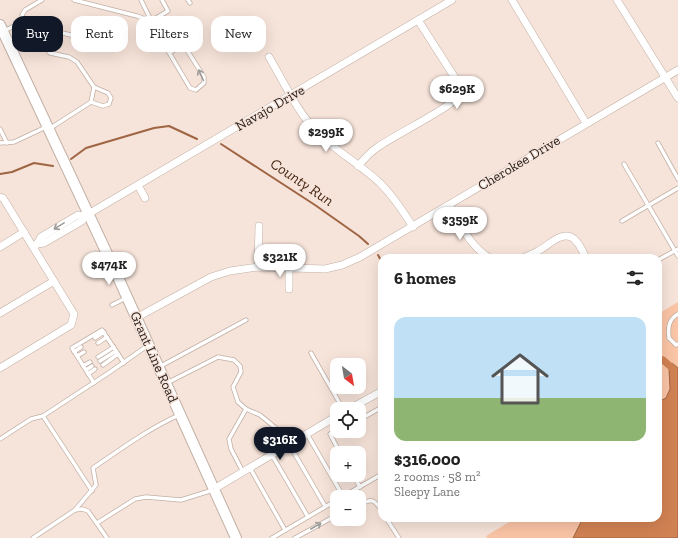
<!DOCTYPE html>
<meta charset="utf-8">
<style>
:root{--surface:#fff;--page:#f2f2f2;--text:#222;--muted:#767676;--accent:#111827}
body{margin:0;font-family:"Zilla Slab",serif;background:var(--page);color:var(--text);height:100vh;display:flex;flex-direction:column;font-size:15px;white-space:nowrap}
*{box-sizing:border-box;margin:0}
p{font-size:13px;color:var(--muted)}
.icon{flex:none;width:22px;height:22px;fill:none;stroke:currentColor;stroke-width:2;stroke-linecap:round;stroke-linejoin:round}
.map{position:relative;flex:1;overflow:hidden}
.side{position:absolute;left:378px;top:254px;width:284px;height:268px;display:flex;flex-direction:column;background:var(--surface);border-radius:12px;box-shadow:0 4px 16px #0002}
.side>*{flex:none}
.banner{position:absolute;left:12px;top:16px;width:306px;height:36px;display:flex;gap:8px}
.needle{width:26px;rotate:149deg}
.controls{position:absolute;left:330px;top:358px;display:grid;gap:8px}
.controls a{display:grid;place-items:center;width:36px;height:36px;border-radius:8px;background:var(--surface);box-shadow:0 4px 16px #0002;font-size:20px}
.price{position:absolute;translate:-50% -34px;padding:0 9px;border-radius:14px;background:#fff;color:#222;font-size:13px;line-height:26px;filter:drop-shadow(0 1px 2px #0008)}
.price::after{content:'';position:absolute;left:50%;top:24px;width:12px;height:9px;margin-left:-6px;background:inherit;clip-path:polygon(0 0,100% 0,50% 100%)}
.price.selected{background:var(--accent);color:#fff}
ul{padding:0;list-style:none}
li{display:grid;align-content:center;gap:8px;height:212px;padding:0 16px}
li span{display:grid;place-items:center;height:124px;border-radius:12px;color:#555}
li>.icon{margin-inline-start:auto}
span .icon{width:72px;height:72px;fill:#fffc;stroke-width:1}
li b{font-size:17px}
h2{display:flex;justify-content:space-between;align-items:center;height:48px;padding:0 16px;font-size:17px}
.tag{padding:0 14px;border-radius:12px;background:var(--surface);box-shadow:0 4px 16px #0002;font-size:14px;line-height:36px}
.tag.selected{background:var(--accent);color:#fff}
.map>svg:first-child{display:block}
</style>
<div class="map">
<svg width="678" height="538" viewBox="0 0 678 538">
<rect width="100%" height="100%" fill="#f6e3d9"/>
<path fill="#fac4a6" d="M678 302V538H487L486 536 516 518H658V314Z"/>
<path fill="#d18253" stroke="#9f6543" d="M672 363 678 368V538H573L583 518H658V402L666 398 670 389 669 369Z"/>
<g fill="none" stroke-linecap="round" stroke-linejoin="round">
<g stroke="#9f6543" stroke-width="2">
<path d="M221 144 315 205 359 236 368 244"/>
<path d="M71 159 86 148 154 128 169 126 197 139"/>
<path d="M0 174 12 172 34 163 53 166"/>
<path d="M378 255 382 262"/>
</g>
<path stroke="#d18253" stroke-width="7" d="M658 358 663 360 670 366"/>
<g stroke="#c2b0a5" stroke-width="5">
<g id="service">
<path d="M42 0 25 10 22 15 24 21 30 25 42 44 50 53 69 57 77 62 94 87 91 102 49 129"/>
<path d="M74 0 137 16 151 21 168 11 162 0"/>
<path d="M141 0C155 30 173 59 190 88L196 90 204 83V77L185 47 183 45 169 53"/>
<path d="M188 0 190 3"/>
<path d="M30 25 87 39"/>
<path d="M4 31 24 21"/>
<path d="M91 102 103 106 109 104 111 98 108 93 94 87"/>
<path d="M0 129 7 143"/>
<path d="M0 143 14 142 46 127"/>
<path d="M658 143 678 179"/>
<path d="M624 164 678 256"/>
<path d="M622 221 678 188"/>
<path d="M658 260 678 249"/>
<path d="M112 305 126 298"/>
<path d="M678 314C668 320 668 328 669 338L676 345 678 344"/>
<path d="M95 338 104 332"/>
<path d="M98 343 107 337"/>
<path d="M74 352 81 347"/>
<path d="M311 353 343 409"/>
<path d="M77 356 84 352"/>
<path d="M98 357 114 347"/>
<path d="M100 361 116 351"/>
<path d="M103 365 118 354"/>
<path d="M83 366 90 362"/>
<path d="M159 367 246 320"/>
<path d="M86 370 92 366"/>
<path d="M88 374 95 369"/>
<path d="M94 383 72 348 102 330 124 363"/>
<path d="M167 383 218 357 234 360 240 366 241 372 233 387 238 402 246 409 260 415 277 429 289 444 325 506"/>
<path d="M359 420 382 407"/>
<path d="M337 430 330 434 340 453"/>
<path d="M307 434 343 496"/>
<path d="M0 439 31 419 43 416"/>
<path d="M272 455 308 517"/>
<path d="M250 468 285 530"/>
<path d="M243 472 231 449 229 439 246 409"/>
<path d="M353 475 360 487"/>
<path d="M92 491 43 416 110 372 147 346"/>
<path d="M342 497 382 474"/>
<path d="M359 505C372 498 374 499 382 511"/>
<path d="M75 510 96 485 93 468C121 449 148 429 179 415"/>
<path d="M386 518 399 538"/>
<path d="M97 523 135 499 146 497 181 500 213 490"/>
<path d="M33 538 75 510 82 509 88 511 107 538"/>
<path d="M272 538 337 500"/>
<path d="M295 538 337 515"/>
</g>
</g>
<g stroke="#c2b0a5" stroke-width="8">
<g id="minor">
<path d="M512 0 586 123"/>
<path d="M617 0 678 98"/>
<path d="M269 57C284 82 297 112 318 133 337 152 361 165 380 183 393 196 403 211 413 227"/>
<path d="M358 166C364 159 370 152 378 147 391 137 454 106 458 96 460 91 458 86 457 81L418 20"/>
<path d="M138 185 145 198"/>
<path d="M0 197 3 198 74 314 71 325 0 368"/>
<path d="M449 205C460 223 470 247 490 258"/>
<path d="M37 244 44 243 82 221 85 216 452 0"/>
<path d="M34 246 37 244 41 237 78 215 85 216"/>
<path d="M0 247 24 232"/>
<path d="M523 258C528 256 533 254 538 251 548 246 563 229 574 239 580 244 583 252 586 258"/>
<path d="M258 267 259 226"/>
<path d="M289 289V268"/>
<path d="M0 313 54 281"/>
<path d="M136 318 211 277 230 271 258 267 325 269 342 265 360 257 678 70"/>
<path d="M349 409 382 391"/>
<path d="M214 489 337 416"/>
</g>
</g>
<g stroke="#c2b0a5" stroke-width="12">
<path id="secondary" d="M0 25 117 275 236 538"/>
</g>
<use href="#service" stroke="#fff" stroke-width="3.5"/>
<use href="#minor" stroke="#fff" stroke-width="7"/>
<use href="#secondary" stroke="#fff" stroke-width="10"/>
</g>
<defs><path id="oneway-shaft" d="M-6 0H5M1.5-3L5.5 0L1.5 3" fill="none" stroke-width="1.6" stroke-linecap="round" stroke-linejoin="round"/></defs>
<g stroke="#9f9c9a">
<use href="#oneway-shaft" transform="translate(201 75) rotate(-114)"/>
<use href="#oneway-shaft" transform="translate(59 226) rotate(149)"/>
<use href="#oneway-shaft" transform="translate(316 526) rotate(-30)"/>
</g>
<g text-anchor="middle" dominant-baseline="central" stroke-width="3" stroke-linejoin="round" paint-order="stroke">
<g font-size="14" fill="#29221f" stroke="#f6e3d9">
<text transform="translate(270 108) rotate(-30)">Navajo Drive</text>
<text transform="translate(519 163) rotate(-31)">Cherokee Drive</text>
<text transform="translate(154 357) rotate(66)">Grant Line Road</text>
</g>
<g font-size="15" font-style="italic" fill="#44230f" stroke="#f6e3d9">
<text transform="translate(302 182) rotate(34)">County Run</text>
</g>
</g>
</svg>
<div class="controls">
<a><svg class="needle" viewBox="-14 -14 28 28"><path d="M0-13l5 13h-10z" fill="#e53935"/><path d="M0 13l5-13h-10z" fill="#767676"/></svg></a>
<a><svg class="icon" aria-label="locate" viewBox="0 0 24 24"><circle cx="12" cy="12" r="6"/><path d="M12 2v4M12 18v4M2 12h4M18 12h4"/></svg></a>
<a>+</a>
<a>−</a>
</div>
<b class="price" style="left:457px;top:110px">$629K</b>
<b class="price" style="left:326px;top:153px">$299K</b>
<b class="price" style="left:460px;top:241px">$359K</b>
<b class="price" style="left:280px;top:278px">$321K</b>
<b class="price" style="left:109px;top:286px">$474K</b>
<b class="price selected" style="left:280px;top:461px">$316K</b>
<div class="banner">
<a class="tag selected">Buy</a>
<a class="tag">Rent</a>
<a class="tag">Filters</a>
<a class="tag">New</a>
</div>
<section class="side">
<h2>6 homes<svg class="icon" aria-label="filters" viewBox="0 0 24 24"><path d="M4 7h16M4 17h16"/><circle cx="9" cy="7" r="2"/><circle cx="15" cy="17" r="2"/></svg></h2>
<ul>
<li><span style="background:linear-gradient(#bfe0f5 65%,#8fb573 0)"><svg class="icon" aria-label="home" viewBox="0 0 24 24"><path d="M3 11l9-7 9 7M6 9v11h12V9"/></svg></span><div><b>$316,000</b><p>2 rooms · 58 m²</p><p>Sleepy Lane</p></div></li>
</ul>
</section>
</div>
